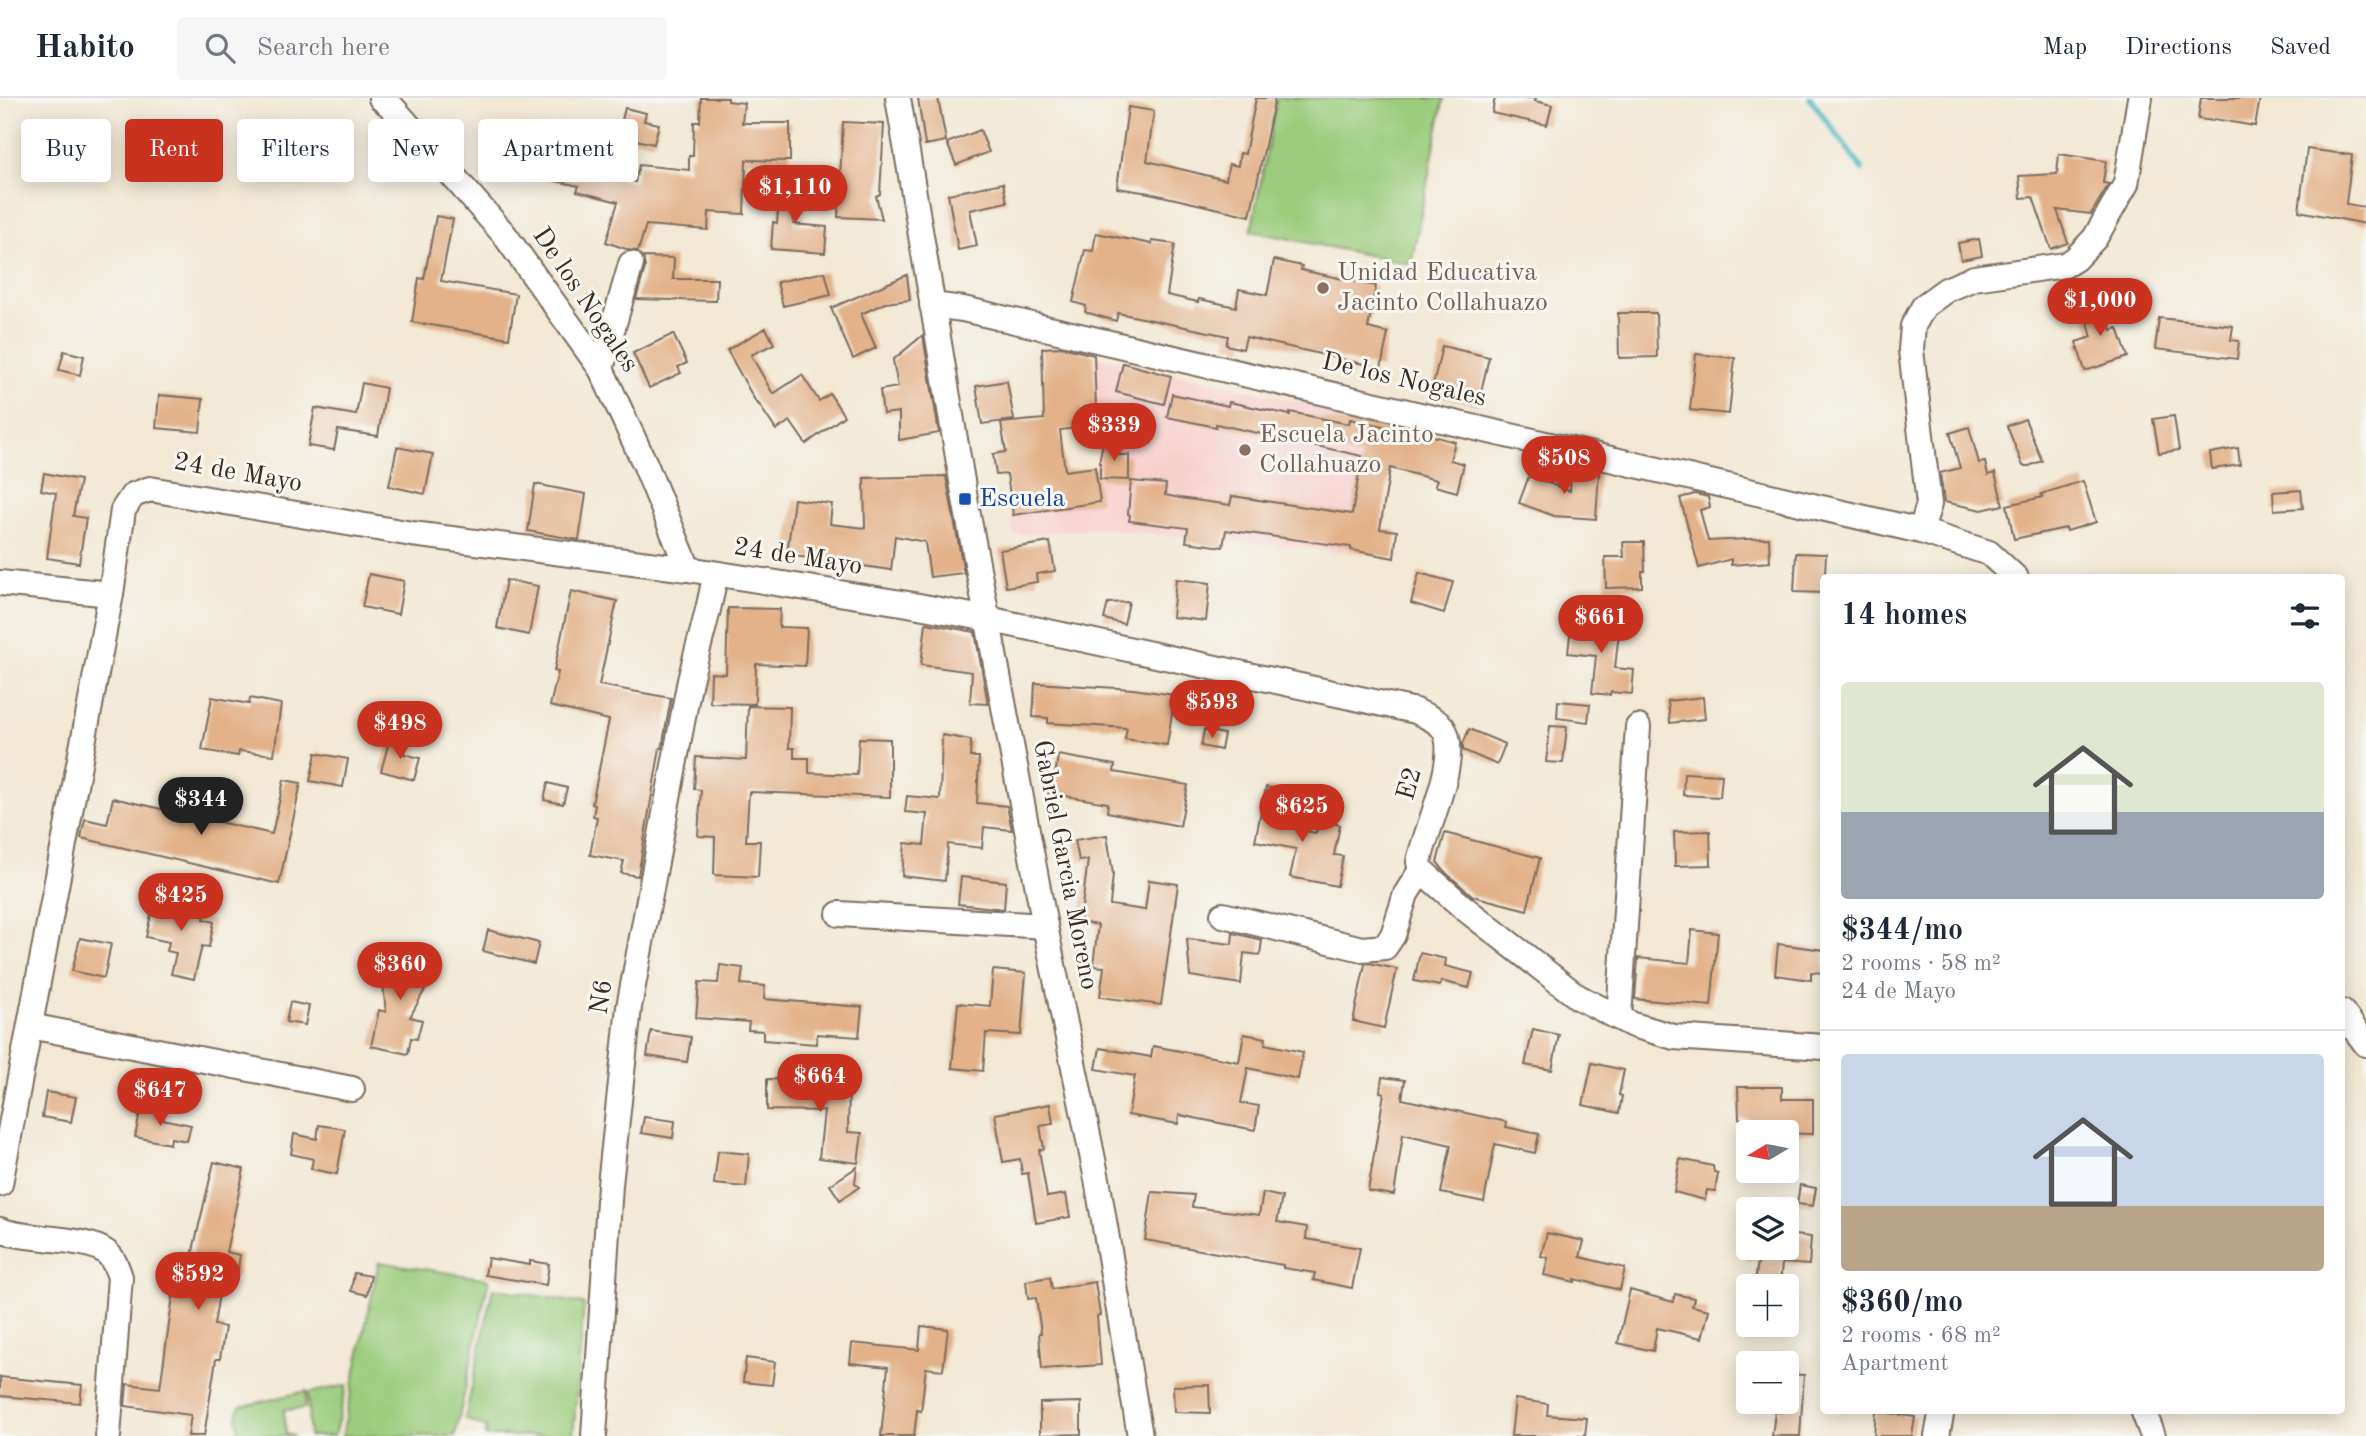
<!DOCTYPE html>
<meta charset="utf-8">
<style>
:root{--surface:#fff;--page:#f6f6f7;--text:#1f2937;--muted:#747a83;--line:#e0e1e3;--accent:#c8321e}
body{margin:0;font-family:"Old Standard TT",serif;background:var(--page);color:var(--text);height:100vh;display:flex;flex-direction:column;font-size:26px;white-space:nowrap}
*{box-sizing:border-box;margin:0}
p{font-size:23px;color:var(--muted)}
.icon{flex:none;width:38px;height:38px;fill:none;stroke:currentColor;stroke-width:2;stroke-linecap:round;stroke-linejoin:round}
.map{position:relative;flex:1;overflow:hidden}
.side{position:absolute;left:1820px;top:476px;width:525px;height:840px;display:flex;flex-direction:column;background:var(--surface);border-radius:7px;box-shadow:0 4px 18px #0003}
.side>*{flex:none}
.hud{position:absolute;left:21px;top:21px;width:665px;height:63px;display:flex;gap:14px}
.needle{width:46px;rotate:260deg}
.fabs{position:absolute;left:1736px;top:1022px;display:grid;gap:14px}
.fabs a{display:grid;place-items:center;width:63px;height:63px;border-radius:7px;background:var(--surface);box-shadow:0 4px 18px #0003;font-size:35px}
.price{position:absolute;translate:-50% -60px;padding:0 16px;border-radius:24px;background:var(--accent);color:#fff;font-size:23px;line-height:46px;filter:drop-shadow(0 2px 4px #0008)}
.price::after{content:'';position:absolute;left:50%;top:42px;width:21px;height:16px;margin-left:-10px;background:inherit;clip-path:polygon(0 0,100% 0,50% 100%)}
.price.active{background:#222;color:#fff}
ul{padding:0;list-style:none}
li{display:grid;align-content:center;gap:14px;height:371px;padding:0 21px}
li+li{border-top:2px solid var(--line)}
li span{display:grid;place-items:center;height:217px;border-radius:7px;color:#555}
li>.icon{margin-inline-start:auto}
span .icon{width:126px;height:126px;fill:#fffc;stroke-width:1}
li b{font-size:30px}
h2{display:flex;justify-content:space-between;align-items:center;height:84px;padding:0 21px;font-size:30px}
.chip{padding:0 24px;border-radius:7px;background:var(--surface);box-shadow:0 4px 18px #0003;font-size:24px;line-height:63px}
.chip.active{background:var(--accent);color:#fff}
header{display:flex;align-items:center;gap:42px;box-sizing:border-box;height:98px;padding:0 35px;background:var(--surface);border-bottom:2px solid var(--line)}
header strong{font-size:33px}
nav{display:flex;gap:38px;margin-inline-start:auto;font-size:24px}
.search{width:490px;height:63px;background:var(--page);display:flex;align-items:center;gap:18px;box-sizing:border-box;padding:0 24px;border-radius:7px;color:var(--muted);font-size:26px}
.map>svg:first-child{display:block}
</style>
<header>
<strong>Habito</strong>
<div class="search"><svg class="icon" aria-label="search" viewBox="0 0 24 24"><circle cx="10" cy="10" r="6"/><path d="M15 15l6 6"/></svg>Search here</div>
<nav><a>Map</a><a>Directions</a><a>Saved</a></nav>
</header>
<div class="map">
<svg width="2366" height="1338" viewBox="0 0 2366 1338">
<rect width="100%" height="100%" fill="#f6f6f2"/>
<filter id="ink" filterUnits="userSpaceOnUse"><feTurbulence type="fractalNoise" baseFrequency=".0143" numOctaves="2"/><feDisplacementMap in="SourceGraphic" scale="14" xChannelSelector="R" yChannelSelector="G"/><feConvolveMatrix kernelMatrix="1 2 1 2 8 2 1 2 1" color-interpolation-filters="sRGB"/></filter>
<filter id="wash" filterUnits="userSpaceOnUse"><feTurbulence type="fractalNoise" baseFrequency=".00686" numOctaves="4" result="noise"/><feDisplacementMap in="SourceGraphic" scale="28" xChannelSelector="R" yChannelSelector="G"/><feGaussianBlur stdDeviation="1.57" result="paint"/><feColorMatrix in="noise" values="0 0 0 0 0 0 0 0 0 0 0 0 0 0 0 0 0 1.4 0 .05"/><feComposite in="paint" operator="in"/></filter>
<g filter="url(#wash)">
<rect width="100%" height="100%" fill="#f2e8d4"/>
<path fill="#f7d0cd" d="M1096 258 1397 325 1378 457 1101 431 1013 437 1007 386 1098 378Z"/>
<g fill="#9acc7c" stroke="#6a7b4d" stroke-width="2">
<path d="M1277 0H1444L1411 166 1251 133Z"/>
<path d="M379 1164 489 1181 455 1338H342Z"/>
<path d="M493 1190 584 1206 573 1338H485L487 1330 465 1321Z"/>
<path d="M347 1287 334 1338H309L308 1295Z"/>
<path d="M306 1293 305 1310 284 1312 286 1336 294 1338H239L237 1319 239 1309Z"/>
</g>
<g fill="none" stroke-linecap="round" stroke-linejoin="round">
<path stroke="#45b5bf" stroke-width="6" d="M1810 0 1862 71"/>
</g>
<g id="blocks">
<g fill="#e3b28a">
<path d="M701 0H728V3L744 5 742 25H790V63L746 62 744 116 709 114 708 132 646 127 638 153 629 152 606 144 618 104 577 93 579 88 520 75 528 36 562 43 558 63 635 84 639 67 689 72V58H693L694 24H700Z"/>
<path d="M918 0H938L946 43 925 47Z"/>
<path d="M1256 0H1275L1250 118 1149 95 1117 90 1128 9 1154 13 1147 63 1226 82 1229 66 1238 68 1240 55 1245 56Z"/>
<path d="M1495 0H1536L1535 3 1552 7 1547 27 1492 15Z"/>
<path d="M2201 0H2260L2255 28 2214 21 2213 23 2198 21Z"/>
<path d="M625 10 646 15 644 23 659 26 654 46 618 38Z"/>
<path d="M843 24 884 26 880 96 876 98 882 121 838 119Z"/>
<path d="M980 32 989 54 956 67 947 45Z"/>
<path d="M2307 51 2352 57 2346 106 2366 109V126L2299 113Z"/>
<path d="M2059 56 2106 63 2103 85 2109 86 2091 116 2057 112 2068 145 2051 151 2033 99 2021 100 2019 78 2057 76Z"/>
<path d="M781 79 797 80 793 126 827 129 825 155 771 151 773 124 777 125Z"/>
<path d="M1003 85 1007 104 970 112 977 148 958 152 948 96Z"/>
<path d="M436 118 453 121 441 183 516 196 509 240 412 224 419 180 424 181Z"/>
<path d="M1096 135 1152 146V143L1175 146 1167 197 1198 204 1199 201 1236 209 1239 191 1267 197 1274 162 1302 168 1301 172 1376 188 1368 230 1388 235 1381 270 1246 239 1243 251 1226 247 1228 238 1118 215 1116 223 1085 214 1086 208 1073 204 1085 152 1093 153Z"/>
<path d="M1979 141 1982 158 1961 162 1958 145Z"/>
<path d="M643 159 674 160 673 181H717L716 203 636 201 645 170Z"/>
<path d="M825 174 831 197 783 208 777 184Z"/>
<path d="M907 177 910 202 885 205 861 216 876 250 853 261 831 210Z"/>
<path d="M2100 199 2112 232 2118 230 2128 259 2085 273 2076 244 2092 239 2082 205Z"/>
<path d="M1618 215H1656L1657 259 1619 260Z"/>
<path d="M2159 220 2233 228 2231 242 2239 243 2237 261 2155 251Z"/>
<path d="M766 230 774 246 751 257 773 296 802 277 819 303 830 296 844 318 806 346 790 323 776 332 758 305 757 306 727 252Z"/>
<path d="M673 236 687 265 678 269 681 275 649 290 633 255Z"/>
<path d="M923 237 939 335 899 342V314L883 316 880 292 898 289 893 262Z"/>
<path d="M1442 248 1489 259 1478 307 1431 296Z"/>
<path d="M1062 249 1094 257 1096 309H1083L1085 329 1060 332 1065 373 1095 369 1100 404 1013 417 1007 376 996 377 993 356 1006 354 1001 325 1044 321 1042 250Z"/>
<path d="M64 253 84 258 80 277 59 272Z"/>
<path d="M1696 256 1735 260 1729 316 1690 312Z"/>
<path d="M1123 265 1171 278 1164 306 1116 294Z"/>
<path d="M1007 283 1014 322 982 326 976 288Z"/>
<path d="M362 285 386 290 378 338 338 332 334 352 308 348 315 310 356 317Z"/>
<path d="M1172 296 1228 308 1229 304 1290 317V314L1349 326 1350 321 1401 332V329L1455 344 1450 362 1464 366 1457 394 1435 388 1437 382 1390 370 1380 431 1397 433 1394 460 1351 452V449L1226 432 1223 449 1186 444 1188 430 1129 423 1130 417 1128 416 1131 383 1166 386 1165 397 1180 400 1230 407 1232 398 1352 416 1362 358 1216 326V329L1167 319Z"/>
<path d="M159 297 203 301 200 334 156 330Z"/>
<path d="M2174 318 2179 352 2159 355 2153 321Z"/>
<path d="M2025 321 2042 363 2029 368H2023L2007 328Z"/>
<path d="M1969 329 1979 365 1985 364 1988 377 1995 375 2003 407 1982 412 1944 404 1940 375 1960 370 1950 335Z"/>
<path d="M1103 345H1119V357H1129V382L1100 381V359Z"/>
<path d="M397 349 433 356 425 396 389 388Z"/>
<path d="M2238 350 2240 367 2212 371 2210 355Z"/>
<path d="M1571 373 1599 375 1596 421 1554 418 1519 405 1529 378 1570 393Z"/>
<path d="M44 375 80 382 73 418 86 420 79 465 47 460 56 395 41 392Z"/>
<path d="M946 378 964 475 930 479 925 444 895 438 891 472 787 457 794 401 832 406 830 426 865 430 864 380Z"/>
<path d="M2083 383 2096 424 2067 433 2066 430 2014 441 2007 407 2043 399 2041 396Z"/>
<path d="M535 386 586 396 579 442 528 433Z"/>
<path d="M2301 392 2303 410 2274 412 2273 394Z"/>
<path d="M1695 396 1708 399 1710 409 1700 412 1708 443 1769 440 1770 464 1731 467V461L1699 470 1680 400Z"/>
<path d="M1050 444 1055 473 1036 476 1037 484 1006 489 1000 452Z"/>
<path d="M1623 444H1644L1645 473H1642V489L1606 490 1605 459H1624Z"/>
<path d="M1796 455 1826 456 1824 495 1794 494Z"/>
<path d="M1419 475 1453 484 1444 515 1411 505Z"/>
<path d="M369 476 404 483 398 516 362 509Z"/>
<path d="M1176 481 1210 485 1206 523 1172 519Z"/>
<path d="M506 482 538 488 529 537 497 530Z"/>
<path d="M571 493 617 503 599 587 671 600 662 650H660L638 778 621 775 624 763 590 757 597 719 593 718 595 707 592 706 609 622 550 608 558 574 554 573Z"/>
<path d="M1129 504 1124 526 1104 521 1108 505Z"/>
<path d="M728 510 780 511 779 529 807 530 805 568 756 566 755 606 710 605 711 575 726 576Z"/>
<path d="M1572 520 1620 525 1615 570 1634 572 1632 596 1611 594 1610 597 1592 595 1596 558 1568 555Z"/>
<path d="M926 525 975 534 988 606 970 605 972 574 921 567Z"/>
<path d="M1035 585 1133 591 1175 597 1167 647 1125 641 1127 630 1048 625V620L1033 619Z"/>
<path d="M212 599 249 606 250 600 281 606 274 657 239 653 238 658 202 652Z"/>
<path d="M1703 599 1705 621 1670 625 1668 603Z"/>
<path d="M1558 603 1590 606 1588 624 1557 620Z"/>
<path d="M748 608 790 609 789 650H794V660H809V675L857 677 859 640 890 641V699L749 694 746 743H760L758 779 714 777 715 739 698 738 701 692 694 691 696 659 746 662Z"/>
<path d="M1550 628 1567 629 1563 665 1546 664Z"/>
<path d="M1469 631 1505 646 1497 667 1463 652V646Z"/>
<path d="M1204 632 1224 636 1221 652 1201 648Z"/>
<path d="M942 637 971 642 970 659H979L977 705 1007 708 1012 732 984 729 982 750 948 746 945 783 902 778 905 745 924 747 927 716 905 714 907 698 940 701Z"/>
<path d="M390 640 407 644 404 656 420 660 414 682 381 673Z"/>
<path d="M316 655 348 661 343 689 310 683Z"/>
<path d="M1058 657 1115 667 1114 674 1188 687 1180 728 1107 714 1108 705 1047 695 1050 680H1055Z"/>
<path d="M1684 675 1722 677 1720 699 1683 697Z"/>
<path d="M284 682 301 685 279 786 81 740 85 721 107 726 113 700 272 736Z"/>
<path d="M548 685 567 690 563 706 544 702Z"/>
<path d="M1266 689 1282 692 1275 727 1316 735 1319 722 1340 727 1334 757 1343 758 1337 788 1290 779 1296 751 1255 743Z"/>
<path d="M1710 733 1711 767 1675 768 1674 734Z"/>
<path d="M1445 735 1540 760 1527 812 1473 798 1446 775 1437 764Z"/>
<path d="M1107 737 1113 776 1110 807 1145 812 1149 782 1178 786 1161 907 1100 899 1104 869 1093 868 1098 827 1080 824 1088 762 1079 763 1075 742Z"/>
<path d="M961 779 1006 784 1004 811 958 806Z"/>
<path d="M155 798 195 807 194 810 206 812 204 821 214 824 209 849 202 848 194 881 171 876 176 855 167 853 169 844 146 839Z"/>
<path d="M488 832 539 845 534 866 483 853Z"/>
<path d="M1692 832 1718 835 1711 908 1635 901 1638 860 1689 865Z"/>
<path d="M1233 835 1262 842 1260 857 1244 855 1241 886 1190 878 1187 841 1232 846Z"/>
<path d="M80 840 111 846 104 880 72 873Z"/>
<path d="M1778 846 1824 852V875L1811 874V882L1775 877Z"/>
<path d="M1420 855 1446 861 1445 868 1473 875 1469 890 1441 883 1440 888 1414 883Z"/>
<path d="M399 857 416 862 435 873 410 919 422 922 417 941 411 940 408 956 371 948 379 912 386 914 380 859Z"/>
<path d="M1369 865 1397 871 1384 930 1353 923 1365 866Z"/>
<path d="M720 867 743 870 741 886 765 888 764 901 862 909 859 939 817 936 816 946 763 942V933L748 932 749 924 696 920 699 884 718 885Z"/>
<path d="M993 872 1026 875 1021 937 986 935 983 973 952 970 958 905 990 908Z"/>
<path d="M290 904 309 908 305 927 286 924Z"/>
<path d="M1533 931 1559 937 1552 972 1525 967Z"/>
<path d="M651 933 691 939 687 964 647 958Z"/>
<path d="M1244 936 1266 940 1265 946 1303 954 1298 981 1248 970 1241 1005 1259 1008 1255 1032 1179 1017 1178 1026 1128 1017 1135 978 1096 971 1100 950 1151 959 1153 948 1239 964Z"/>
<path d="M1592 965 1624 972 1619 997 1622 998 1619 1015 1583 1007Z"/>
<path d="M1382 979 1405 982 1402 1001 1507 1024 1506 1029 1539 1036 1535 1055 1495 1046 1484 1104 1441 1095 1451 1047 1403 1036 1394 1097 1368 1093 1384 995 1380 994Z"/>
<path d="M767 981 811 982V987L849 988 848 1034 862 1035 858 1065 819 1060 824 1013 767 1012Z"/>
<path d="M1738 989H1782V1001H1813V1036L1749 1034V1021H1739Z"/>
<path d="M46 994 76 999 71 1024 42 1019Z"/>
<path d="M1050 1006 1053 1026 1040 1028 1044 1051 1039 1052 1047 1099 1066 1096 1070 1119 1036 1125 1028 1075 1022 1076 1020 1061 1003 1064 995 1016Z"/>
<path d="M141 1010 163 1015 162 1021 191 1027 187 1043 171 1040 170 1046 135 1039Z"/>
<path d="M644 1019 675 1023 673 1040 641 1035Z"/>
<path d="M319 1027 345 1031 337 1076 311 1071 313 1061 291 1056 294 1036 317 1041Z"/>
<path d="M718 1053 749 1056 746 1089 714 1086Z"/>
<path d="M1680 1061 1713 1068 1714 1074 1718 1075 1715 1093 1707 1092 1705 1102 1674 1094Z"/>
<path d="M214 1064 244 1071 226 1154 240 1157 237 1178 222 1176 214 1227 225 1229 220 1261H216L204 1338H188L191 1317 125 1308 127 1286 160 1290 173 1198 186 1200 194 1148Z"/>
<path d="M857 1069 855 1085 859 1089 840 1102 830 1087Z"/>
<path d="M1800 1087 1816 1090 1813 1108 1797 1106Z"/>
<path d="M1152 1094 1194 1097 1192 1109 1259 1117 1263 1095 1282 1099 1277 1124 1307 1129 1306 1141 1360 1150 1352 1190 1313 1182 1315 1175 1283 1170V1167L1145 1142Z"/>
<path d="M1547 1135 1584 1143 1580 1159 1625 1170 1620 1192 1575 1181V1184L1544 1177 1548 1160 1541 1158Z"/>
<path d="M1787 1136 1811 1139 1809 1167 1782 1165 1780 1188 1755 1185 1758 1163 1746 1162 1747 1150H1787Z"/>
<path d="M488 1160 530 1167V1163L549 1166 546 1187 485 1177Z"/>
<path d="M354 1175 371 1178 367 1197 351 1193Z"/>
<path d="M1050 1179 1052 1191 1095 1184 1100 1217 1097 1218 1101 1267 1042 1271 1039 1235H1041L1036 1200 1028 1201 1026 1183Z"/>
<path d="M1630 1192 1673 1204 1675 1196 1694 1200 1692 1208 1709 1212 1702 1240 1657 1230 1653 1253 1618 1245Z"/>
<path d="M921 1228 948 1231 943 1272 926 1270 921 1313 917 1312 914 1338H881L888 1269 850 1265 852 1245 919 1252Z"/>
<path d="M746 1260 775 1264 772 1287 743 1284Z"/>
<path d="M1787 1276 1804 1277 1800 1338H1772L1775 1314H1780L1781 1304H1787Z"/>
<path d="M0 1279 82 1287 80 1305 0 1298Z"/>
<path d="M1209 1287 1210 1315 1174 1314 1173 1288Z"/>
<path d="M1515 1301 1548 1306 1547 1317 1587 1320 1585 1338H1511Z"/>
<path d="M1081 1304V1336L1040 1337V1305Z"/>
<path d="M1876 1313 1915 1319 1912 1338H1874Z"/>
</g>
</g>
</g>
<g filter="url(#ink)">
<use href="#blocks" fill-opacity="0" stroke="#7b6c5e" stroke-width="2"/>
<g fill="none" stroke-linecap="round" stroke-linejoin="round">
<g stroke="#7b6c5e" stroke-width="28">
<g id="minor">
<path d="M381 0 393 10 504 136 601 271 645 366 688 471"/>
<path d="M898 0 965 401 1045 828 1097 1081 1140 1338"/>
<path d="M932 207 963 211 1921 433 1989 455 2016 480"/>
<path d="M601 271 631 166"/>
<path d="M1921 433 1929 406 1911 252 1913 228 1924 208 1946 192 1974 180 2065 167 2075 161 2095 140 2126 86 2140 0"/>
<path d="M0 485 111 496"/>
<path d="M839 816 1045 828"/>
<path d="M1223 817 1362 851 1385 849 1393 837 1406 796 1421 772"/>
<path d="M2342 914 2366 946"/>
<path d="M1619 919 1638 629"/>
<path d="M30 928 352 991"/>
<path d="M0 1086 111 496 123 412 133 397 150 391 412 436 688 471 908 506 988 521 1416 613C1425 618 1437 622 1443 630 1462 657 1425 732 1419 764L1421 772 1464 810 1578 899 1633 927 1674 939 1824 949"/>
<path d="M0 1132C27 1143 87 1138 107 1155 114 1161 117 1170 120 1179L108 1338"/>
<path d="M2143 1312 2153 1338"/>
<path d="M594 1338 610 1087 629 909 689 587C697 550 710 513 715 476"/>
<path d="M1937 1338 1942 1312"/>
</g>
</g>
<use href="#minor" stroke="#fff" stroke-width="24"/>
</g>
</g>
<g fill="#8d6e63" stroke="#f6f6f2" stroke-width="2.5">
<circle cx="1323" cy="190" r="7"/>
<circle cx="1245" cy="352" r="7"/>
</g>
<rect fill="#1a4fb4" stroke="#f6f6f2" stroke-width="2.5" x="958" y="394" width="14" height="14" rx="3.5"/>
<g text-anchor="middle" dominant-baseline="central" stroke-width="6" stroke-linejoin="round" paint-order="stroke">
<g font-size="26" fill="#785e54" stroke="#f6f6f2" text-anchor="start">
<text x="1337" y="175">Unidad Educativa<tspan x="1337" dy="30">Jacinto Collahuazo</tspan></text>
<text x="1259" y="337">Escuela Jacinto<tspan x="1259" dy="30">Collahuazo</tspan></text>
</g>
<g font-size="26" fill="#3b2a1e" stroke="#f6f6f2">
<text transform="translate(585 202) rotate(56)">De los Nogales</text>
<text transform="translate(1404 282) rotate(13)">De los Nogales</text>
<text transform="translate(238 375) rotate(10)">24 de Mayo</text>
<text transform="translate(798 459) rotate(9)">24 de Mayo</text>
<text transform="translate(1410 686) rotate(-74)">E2</text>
<text transform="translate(1065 767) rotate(79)">Gabriel Garcia Moreno</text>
<text transform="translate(602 899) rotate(-81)">N6</text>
</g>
<g font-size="26" fill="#164399" stroke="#f6f6f2" text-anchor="start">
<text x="979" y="401">Escuela</text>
</g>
</g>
</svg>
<div class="fabs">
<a><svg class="needle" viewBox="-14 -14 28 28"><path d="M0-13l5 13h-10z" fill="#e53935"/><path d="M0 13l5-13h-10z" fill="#747a83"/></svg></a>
<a><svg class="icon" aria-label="layers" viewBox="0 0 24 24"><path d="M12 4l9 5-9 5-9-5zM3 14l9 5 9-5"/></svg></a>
<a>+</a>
<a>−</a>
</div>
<b class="price" style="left:795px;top:127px">$1,110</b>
<b class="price" style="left:2100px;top:240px">$1,000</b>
<b class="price" style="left:1114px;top:365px">$339</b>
<b class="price" style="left:1564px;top:398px">$508</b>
<b class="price" style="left:1601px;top:557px">$661</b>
<b class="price" style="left:1212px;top:642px">$593</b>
<b class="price" style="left:400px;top:663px">$498</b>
<b class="price active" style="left:201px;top:739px">$344</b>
<b class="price" style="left:1302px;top:746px">$625</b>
<b class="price" style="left:181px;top:835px">$425</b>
<b class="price" style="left:400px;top:904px">$360</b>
<b class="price" style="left:820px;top:1016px">$664</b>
<b class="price" style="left:160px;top:1030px">$647</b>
<b class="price" style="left:198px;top:1214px">$592</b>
<div class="hud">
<a class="chip">Buy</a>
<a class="chip active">Rent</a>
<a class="chip">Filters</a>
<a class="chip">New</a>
<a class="chip">Apartment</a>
</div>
<section class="side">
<h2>14 homes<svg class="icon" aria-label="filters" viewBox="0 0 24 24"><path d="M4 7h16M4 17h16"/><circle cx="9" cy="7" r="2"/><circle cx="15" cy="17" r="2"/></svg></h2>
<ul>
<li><span style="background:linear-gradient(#dfe7d0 60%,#9aa5b1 0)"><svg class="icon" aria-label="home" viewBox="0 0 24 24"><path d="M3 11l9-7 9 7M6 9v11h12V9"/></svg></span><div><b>$344/mo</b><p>2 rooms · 58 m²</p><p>24 de Mayo</p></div></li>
<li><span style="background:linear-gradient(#c9d6e8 70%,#b9a48a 0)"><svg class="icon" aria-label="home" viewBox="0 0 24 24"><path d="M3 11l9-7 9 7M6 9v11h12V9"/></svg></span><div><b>$360/mo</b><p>2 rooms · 68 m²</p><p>Apartment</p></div></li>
</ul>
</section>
</div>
